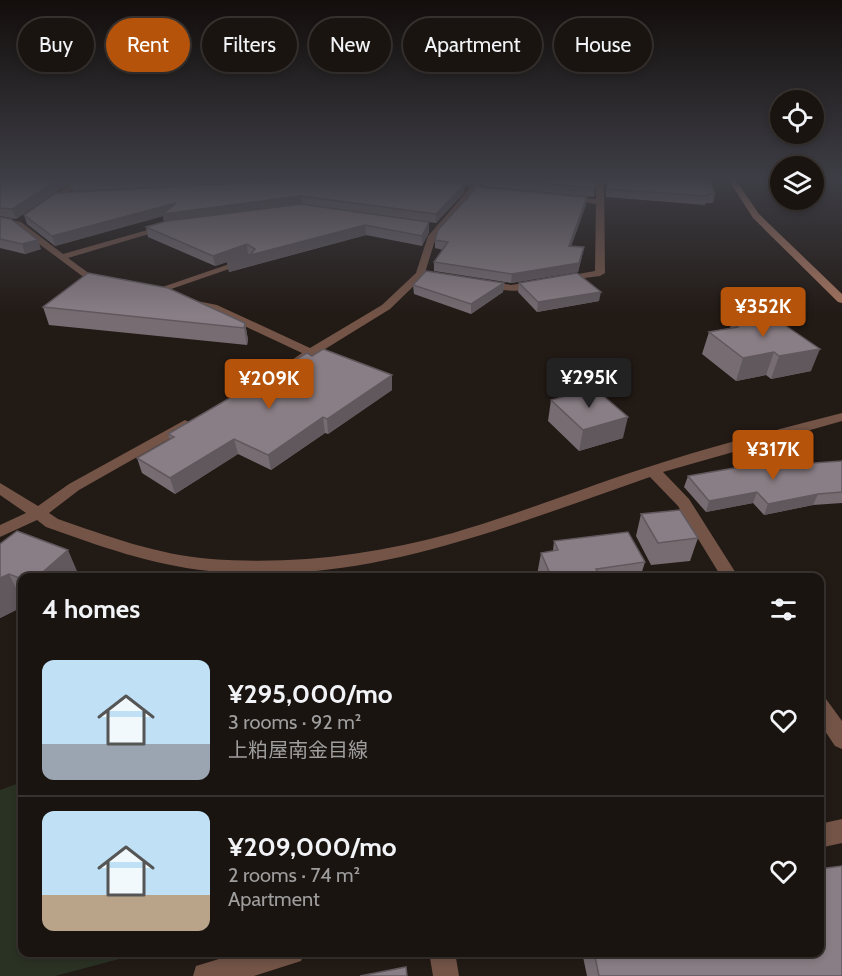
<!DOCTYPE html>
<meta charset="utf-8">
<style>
:root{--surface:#1a1410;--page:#27211e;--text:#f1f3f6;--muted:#9f9e9f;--line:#383330;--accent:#b45309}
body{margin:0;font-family:Cabin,"Noto Sans JP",sans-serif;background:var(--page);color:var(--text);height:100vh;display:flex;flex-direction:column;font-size:22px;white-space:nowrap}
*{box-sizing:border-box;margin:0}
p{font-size:20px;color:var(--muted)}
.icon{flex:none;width:33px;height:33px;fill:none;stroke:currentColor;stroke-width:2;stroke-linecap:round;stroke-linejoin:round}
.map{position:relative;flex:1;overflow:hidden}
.details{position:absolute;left:18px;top:573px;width:806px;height:384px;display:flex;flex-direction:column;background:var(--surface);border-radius:12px;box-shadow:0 3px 9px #0003,0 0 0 2px var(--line)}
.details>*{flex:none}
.top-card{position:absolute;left:18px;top:18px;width:807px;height:54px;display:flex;gap:12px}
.tools{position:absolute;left:770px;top:90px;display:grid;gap:12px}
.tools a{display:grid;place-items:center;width:54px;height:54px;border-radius:50%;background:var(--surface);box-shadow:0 3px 9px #0003,0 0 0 2px var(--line);font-size:30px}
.price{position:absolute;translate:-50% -51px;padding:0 14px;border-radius:6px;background:var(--accent);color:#fff;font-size:20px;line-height:39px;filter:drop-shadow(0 2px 3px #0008)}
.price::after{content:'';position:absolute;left:50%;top:36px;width:18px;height:14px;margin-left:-9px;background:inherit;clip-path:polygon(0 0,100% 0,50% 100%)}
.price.active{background:#222;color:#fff}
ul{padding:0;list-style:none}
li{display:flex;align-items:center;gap:18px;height:150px;padding:0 24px}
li+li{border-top:2px solid var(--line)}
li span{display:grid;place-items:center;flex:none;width:168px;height:120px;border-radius:12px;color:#555}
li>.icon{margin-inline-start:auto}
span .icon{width:72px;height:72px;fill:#fffc;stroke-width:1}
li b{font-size:26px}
h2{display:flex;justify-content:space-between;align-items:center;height:72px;padding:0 24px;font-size:26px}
.tag{padding:0 21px;border-radius:27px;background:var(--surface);box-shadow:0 3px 9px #0003,0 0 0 2px var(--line);font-size:21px;line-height:54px}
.tag.active{background:var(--accent);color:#fff}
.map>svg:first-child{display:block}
</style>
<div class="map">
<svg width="842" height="976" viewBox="0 0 842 976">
<rect width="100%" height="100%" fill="#221a15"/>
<path fill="#2a3224" d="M22 782V952L142 953 55 976H0V790Z"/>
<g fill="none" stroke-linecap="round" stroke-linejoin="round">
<path fill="#735447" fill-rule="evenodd" d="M244 259 252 261 151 296 142 294Z"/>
<g fill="#735447" fill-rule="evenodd">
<path d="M78 179H86L51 205H45V201Z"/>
<path d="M478 179H485L477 192 436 237 424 276 390 309 296 367 292 368 286 364 302 353 210 310 182 302 187 299 217 305 310 348 382 305 416 273 428 236Z"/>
<path d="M596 179H604L605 273 600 276 561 281V277L595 271 596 204 565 199 569 197 596 199Z"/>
<path d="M0 218 21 222 63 254 165 225 169 228 68 258 105 285 106 287 101 290 15 226 0 224Z"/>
<path d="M484 281 511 285 537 281 542 284C526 295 498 290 480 286V282Z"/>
<path d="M842 413V421L663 472 689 499 739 578H722L678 506 650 477C508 526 362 588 209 571 152 565 99 546 46 527L37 520 0 537V525L26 513 0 495V483L38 506 69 484 185 420 192 424 190 427 79 490 49 513 58 519C107 536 158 555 211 559 292 565 374 555 453 533 525 512 595 483 667 461 725 443 784 428 842 413Z"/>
<path d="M819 696 826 699 842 721V749L835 746 819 722Z"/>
<path d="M842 819V843L819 848V824Z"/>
<path d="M242 952H305L301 961 254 976H193L196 966Z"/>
<path d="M429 952H455L459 976H433Z"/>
</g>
<path fill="#a5745f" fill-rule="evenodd" d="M728 179H735L759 214 842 294V303L838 302 753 218Z"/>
</g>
<g fill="#766c72">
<path d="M0 179H75L16 219 0 216Z"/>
<path d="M76 179H315L73 191 71 183Z"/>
<path d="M397 179H475L471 185 408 179Z"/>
<path d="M483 179H595V188L594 197 483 186Z"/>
<path d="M606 179H709L715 194 713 203H706L705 205 606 197Z"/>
<path d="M56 193H464L436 223 429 222V232L422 246 366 235 229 272 227 262 215 266 148 237 146 227 164 222 163 216 55 246 27 224 24 215Z"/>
<path d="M586 205 571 246 584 247 582 256 578 272 511 283 434 271V262L443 250 435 248V240Z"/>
<path d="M0 217 41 249 25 254 0 248Z"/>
<path d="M504 283 503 292 471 314 414 294 413 285Z"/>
<path d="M519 283 599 301 537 312 518 292Z"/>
<path d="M43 307 245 323 248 340 247 345 49 325Z"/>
<path d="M732 322 811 371 771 379 766 375 736 381 702 354 709 332 730 328Z"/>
<path d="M312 356 392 375V390L328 434 325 433 271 470 238 454 175 494 142 473 137 458 170 439 168 434Z"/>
<path d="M551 400 623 438 579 451 548 421Z"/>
<path d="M842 461V503L813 505 764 515 753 503 706 512 684 487 688 476 800 464Z"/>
<path d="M641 514 698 538 690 561 651 565 636 536Z"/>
<path d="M554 541 645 562 640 578H539L537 575 541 553 553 551Z"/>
<path d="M0 544 22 578V607L0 618Z"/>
<path d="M582 952H819L842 976H587Z"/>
</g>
<g fill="#60585d">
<path d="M60 179H75L16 219 12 209Z"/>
<path d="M471 179H475L471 185Z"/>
<path d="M465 184 464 193 436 223V214Z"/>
<path d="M301 196 302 205 165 223 163 216 55 246 52 236 176 203Z"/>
<path d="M587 197 586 205 568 255 569 246Z"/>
<path d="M429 222V232L422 246V236Z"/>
<path d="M365 225 366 235 229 272 227 262 215 266 213 256 247 244 248 255Z"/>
<path d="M38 240 41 249 25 254 22 244Z"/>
<path d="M584 247 582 256 578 272 511 283 512 274Z"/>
<path d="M504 283 503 292 471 314V304Z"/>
<path d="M601 292 599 301 537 312 538 302Z"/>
<path d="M245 323 248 340 247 345 244 328Z"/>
<path d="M820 349 811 371 771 379 779 356Z"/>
<path d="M774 352 766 375 736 381 743 358Z"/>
<path d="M392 375V390L328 434 327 419Z"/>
<path d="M323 417 325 433 271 470 268 455Z"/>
<path d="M628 417 623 438 579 451 583 430Z"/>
<path d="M234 439 238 454 175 494 170 478Z"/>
<path d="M757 492 753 503 706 512 709 501Z"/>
<path d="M818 494 813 505 764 515 768 504Z"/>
<path d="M68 550 80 578H36Z"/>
<path d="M9 574 22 600V607L0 618V578Z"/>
</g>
<g fill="#897e85" stroke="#60585d" stroke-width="1.5">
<path d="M0 179H60L12 209 0 208Z"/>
<path d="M76 179H151L71 183Z"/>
<path d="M317 179H408L465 184 436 214 301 196 163 214 176 203 52 236 24 215 56 193Z"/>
<path d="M494 179H595V188Z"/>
<path d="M608 179H709L715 194H707V196L607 189Z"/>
<path d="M477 187 587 197 569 246 584 247 579 263 512 274 434 262 448 242 435 240 438 230Z"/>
<path d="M301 204 429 222 422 236 365 225 227 261 251 254 255 249 247 244 213 256 146 227 167 221Z"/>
<path d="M0 217 11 219 38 240 22 244 0 239Z"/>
<path d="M426 271 504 283 471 304 413 285Z"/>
<path d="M88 273 168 288 245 323 244 328 43 307Z"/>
<path d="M577 273 601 292 538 302 519 283Z"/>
<path d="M770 315 820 349 779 356 774 352 743 358 709 332 738 327 732 322Z"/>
<path d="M323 349 392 375 327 419 323 417 268 455 234 439 170 478 137 458 174 437 168 434 307 353 312 356Z"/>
<path d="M594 388 628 417 583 430 551 400Z"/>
<path d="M798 457 800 464 842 461V492L818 494 768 504 757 492 709 501 688 476Z"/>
<path d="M680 510 698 538 658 543 641 514Z"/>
<path d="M17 531 68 550 36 578H22V579L9 574 0 578V544Z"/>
<path d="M628 532 645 562 596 569 600 576 586 578H552L541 553 558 550 554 541Z"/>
<path d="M842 866V976H599L594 952H819V869Z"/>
<path d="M406 967 407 976H360Z"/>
</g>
<linearGradient id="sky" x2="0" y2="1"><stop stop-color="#130e0c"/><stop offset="0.57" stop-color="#3e3e46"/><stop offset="1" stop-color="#3e3e46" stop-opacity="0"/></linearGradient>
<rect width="842" height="315" fill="url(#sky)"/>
</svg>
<div class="tools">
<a><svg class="icon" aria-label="locate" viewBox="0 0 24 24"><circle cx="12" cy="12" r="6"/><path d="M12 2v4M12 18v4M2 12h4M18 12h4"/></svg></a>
<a><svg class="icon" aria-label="layers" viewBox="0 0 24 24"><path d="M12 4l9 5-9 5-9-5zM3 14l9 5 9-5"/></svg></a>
</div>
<b class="price" style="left:763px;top:338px">¥352K</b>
<b class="price active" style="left:589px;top:409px">¥295K</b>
<b class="price" style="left:269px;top:410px">¥209K</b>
<b class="price" style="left:773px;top:481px">¥317K</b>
<div class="top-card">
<a class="tag">Buy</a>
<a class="tag active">Rent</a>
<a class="tag">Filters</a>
<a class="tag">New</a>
<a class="tag">Apartment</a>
<a class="tag">House</a>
</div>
<section class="details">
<h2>4 homes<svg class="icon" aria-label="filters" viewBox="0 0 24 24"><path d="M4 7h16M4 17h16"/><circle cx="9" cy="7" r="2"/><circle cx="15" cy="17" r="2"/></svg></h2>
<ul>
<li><span style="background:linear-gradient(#bfe0f5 70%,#9aa5b1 0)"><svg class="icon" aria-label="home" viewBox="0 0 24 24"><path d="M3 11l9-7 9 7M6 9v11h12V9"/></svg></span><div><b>¥295,000/mo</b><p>3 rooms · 92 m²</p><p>上粕屋南金目線</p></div><svg class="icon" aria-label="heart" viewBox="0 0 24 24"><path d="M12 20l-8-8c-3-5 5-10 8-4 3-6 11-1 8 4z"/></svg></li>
<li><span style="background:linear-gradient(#bfe0f5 70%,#b9a48a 0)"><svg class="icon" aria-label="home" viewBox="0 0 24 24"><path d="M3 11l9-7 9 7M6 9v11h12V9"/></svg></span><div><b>¥209,000/mo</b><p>2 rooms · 74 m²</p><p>Apartment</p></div><svg class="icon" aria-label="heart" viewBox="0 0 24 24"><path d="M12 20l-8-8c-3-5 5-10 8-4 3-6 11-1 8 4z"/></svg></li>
</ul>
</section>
</div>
